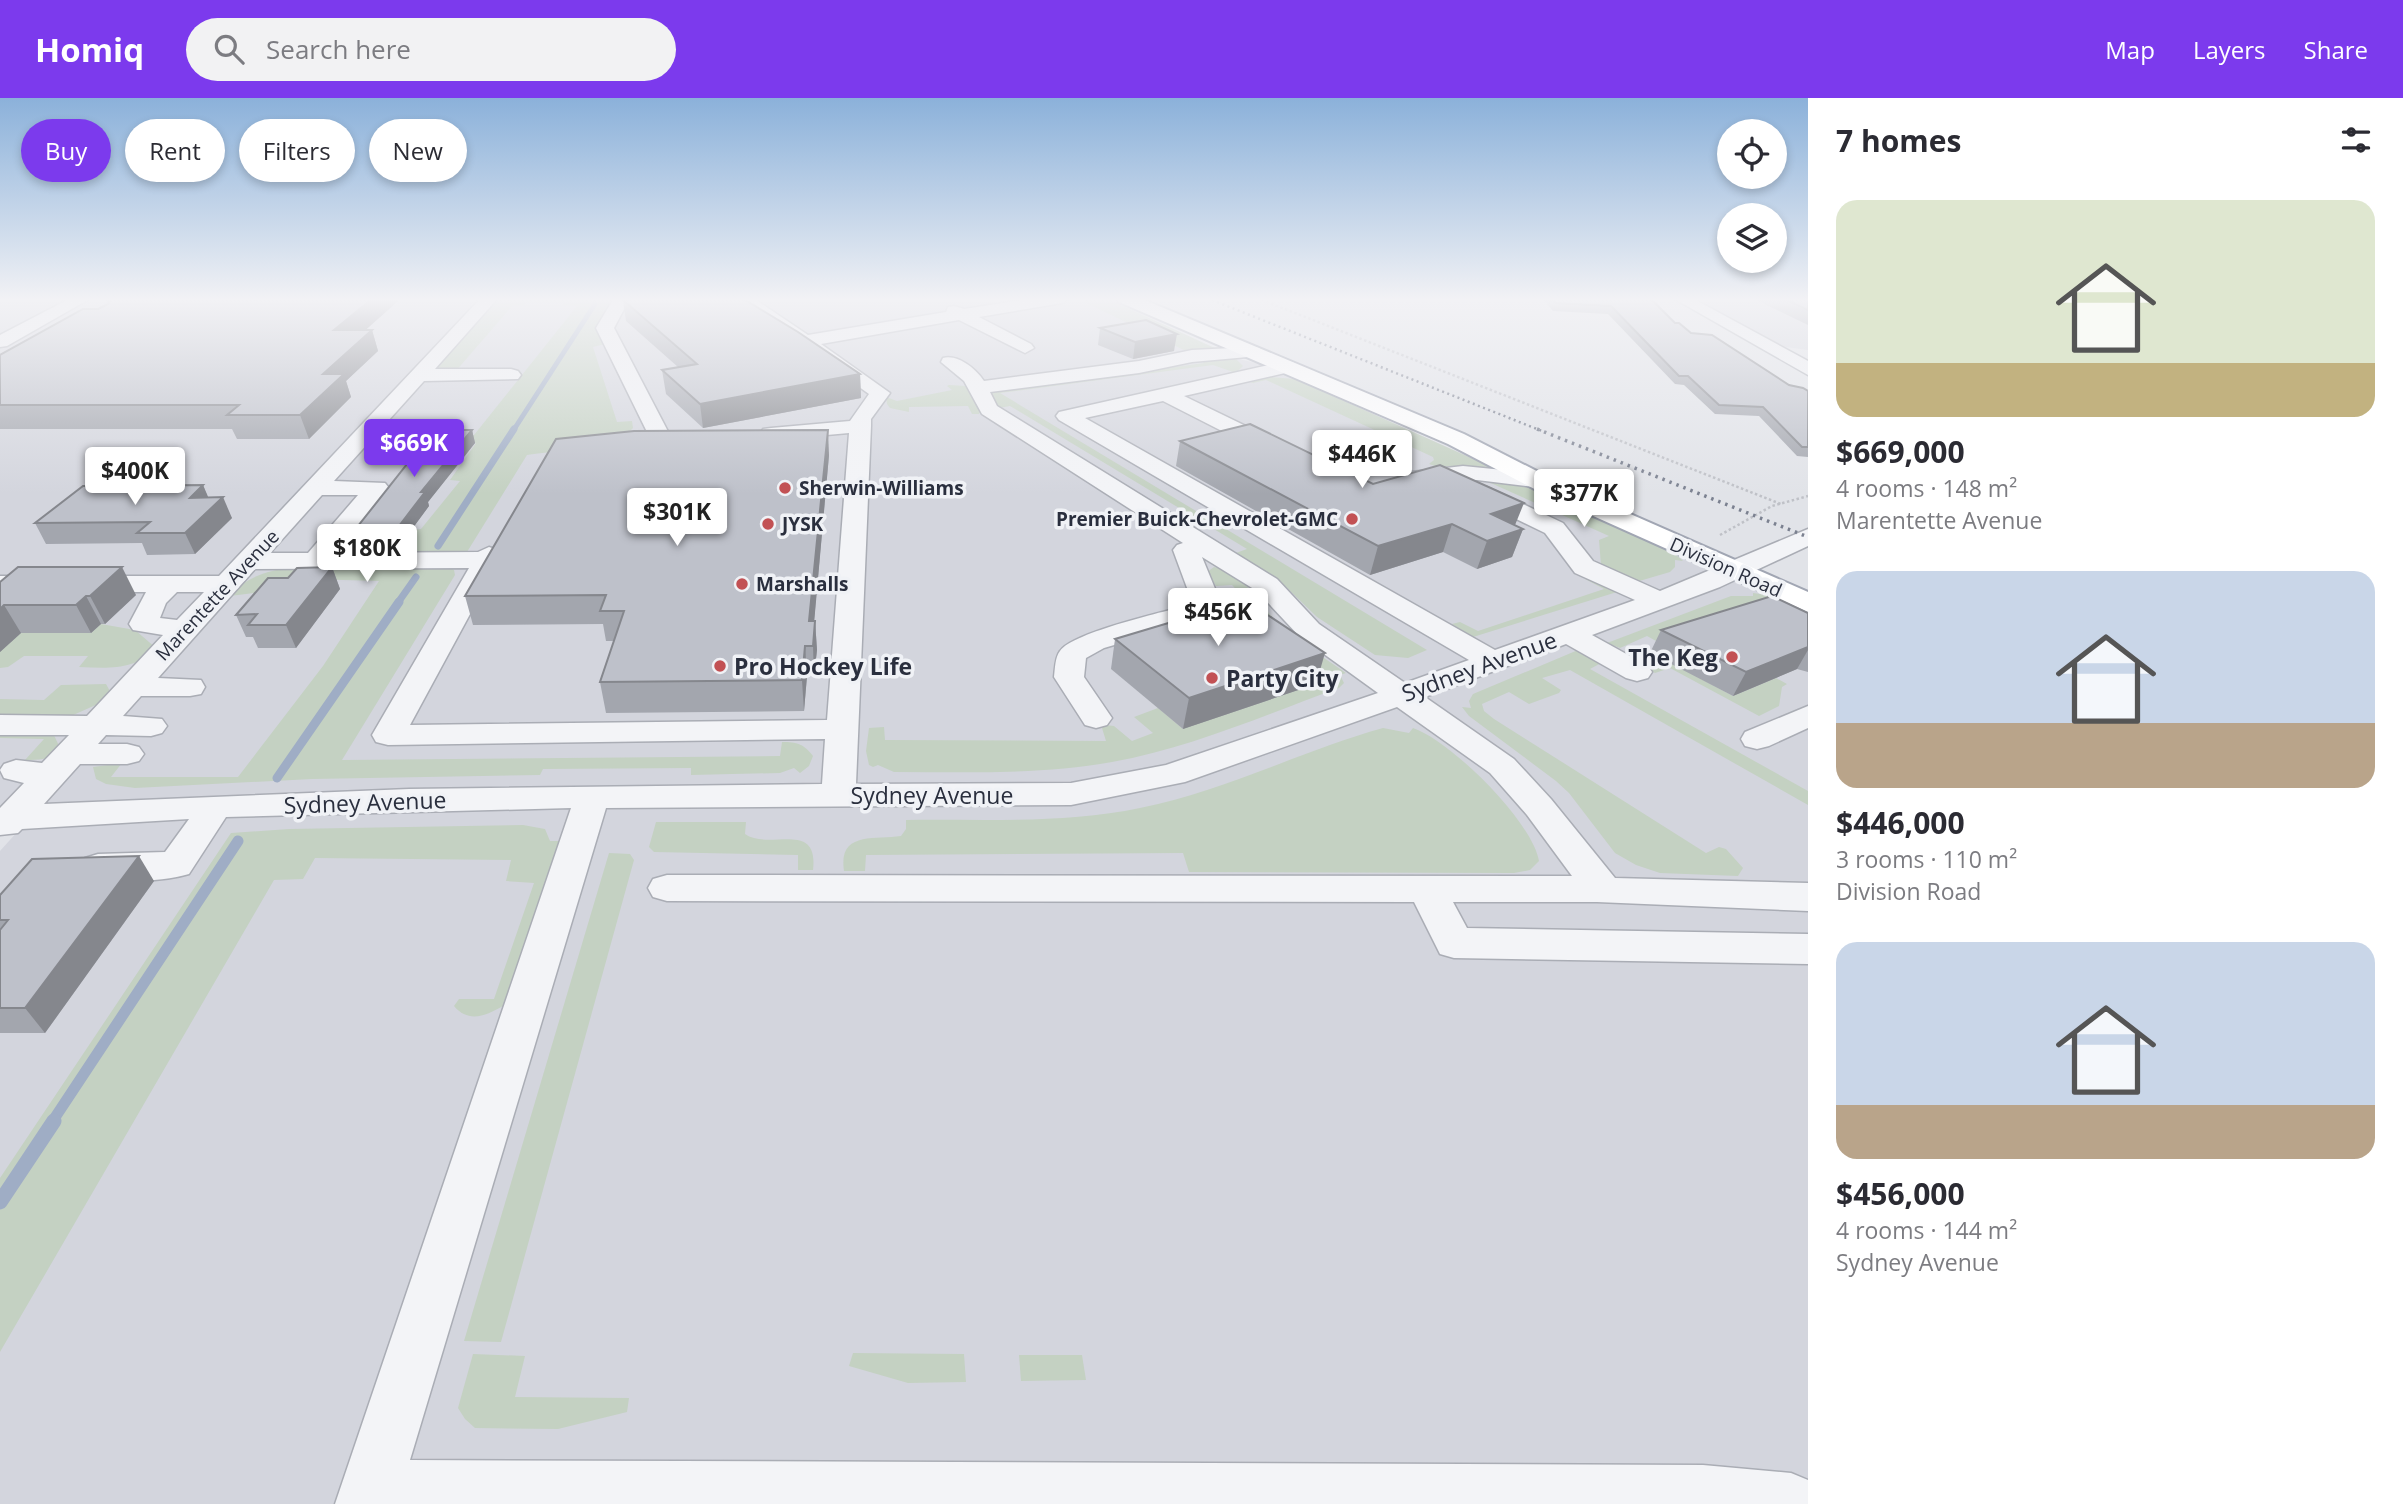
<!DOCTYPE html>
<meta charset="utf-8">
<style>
:root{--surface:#fff;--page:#f2f2f3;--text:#2b2b33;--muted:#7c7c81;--accent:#7c3aed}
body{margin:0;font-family:"Open Sans",sans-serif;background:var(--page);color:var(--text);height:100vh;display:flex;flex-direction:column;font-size:26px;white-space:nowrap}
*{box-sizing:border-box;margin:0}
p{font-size:23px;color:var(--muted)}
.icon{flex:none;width:38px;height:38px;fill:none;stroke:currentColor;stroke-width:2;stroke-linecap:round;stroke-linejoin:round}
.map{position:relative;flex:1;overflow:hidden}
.drawer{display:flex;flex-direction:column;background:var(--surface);width:595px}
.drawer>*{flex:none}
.guide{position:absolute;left:21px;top:21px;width:665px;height:63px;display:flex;gap:14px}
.buttons{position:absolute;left:1717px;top:21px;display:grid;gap:14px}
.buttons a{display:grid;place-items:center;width:70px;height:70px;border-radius:50%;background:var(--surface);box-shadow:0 4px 10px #0003;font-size:35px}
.price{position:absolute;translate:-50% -60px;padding:0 16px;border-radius:7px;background:#fff;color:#222;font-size:23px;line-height:46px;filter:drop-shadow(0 2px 4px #0008)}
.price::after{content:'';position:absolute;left:50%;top:42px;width:21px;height:16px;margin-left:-10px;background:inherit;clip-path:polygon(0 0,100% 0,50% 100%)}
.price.selected{background:var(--accent);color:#fff}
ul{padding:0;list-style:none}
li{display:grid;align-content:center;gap:14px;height:371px;padding:0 28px}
li span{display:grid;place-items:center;height:217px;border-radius:21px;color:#555}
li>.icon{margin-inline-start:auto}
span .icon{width:126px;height:126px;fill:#fffc;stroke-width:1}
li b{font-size:30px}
h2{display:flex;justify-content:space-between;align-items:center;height:84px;padding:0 28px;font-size:30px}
.pill{padding:0 24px;border-radius:32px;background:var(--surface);box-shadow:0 4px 10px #0003;font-size:24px;line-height:63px}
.pill.selected{background:var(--accent);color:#fff}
header{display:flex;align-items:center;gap:42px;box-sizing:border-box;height:98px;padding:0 35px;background:var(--accent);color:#fff}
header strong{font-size:33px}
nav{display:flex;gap:38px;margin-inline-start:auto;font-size:24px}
.search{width:490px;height:63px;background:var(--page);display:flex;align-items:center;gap:18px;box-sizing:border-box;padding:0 24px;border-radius:38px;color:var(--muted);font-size:26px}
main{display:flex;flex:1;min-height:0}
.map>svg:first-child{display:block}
</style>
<header>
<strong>Homiq</strong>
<div class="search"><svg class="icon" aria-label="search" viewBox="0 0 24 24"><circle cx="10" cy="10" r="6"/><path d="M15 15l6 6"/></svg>Search here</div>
<nav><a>Map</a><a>Layers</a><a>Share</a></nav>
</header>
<main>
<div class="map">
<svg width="1808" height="1406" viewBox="0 0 1808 1406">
<rect width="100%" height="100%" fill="#e1e3e8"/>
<g fill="#d3d5dd">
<path d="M0 200H482L0 717Z"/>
<path d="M499 200H1104L1239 261 1264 267 1808 511V1406H0V753Z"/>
<path d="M1689 200H1793L1808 207V252L1786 249 1760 239Z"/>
</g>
<g fill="#c4d1c2">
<path d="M502 200H608L615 204 605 246 593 249 617 324 632 323 633 330C617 350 552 353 527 357L467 454 334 455 345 442H404L412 432 421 431 460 383 450 382 476 345H458L465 338 474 337 577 208 563 207 564 204H527L523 208 513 207 455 274 433 272 496 202Z"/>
<path d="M1084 200 1108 201 1221 253 1188 254 1082 203 1085 202Z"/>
<path d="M1198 260H1235L1243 268 1236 275 1213 267 1000 295 1427 552 1408 560 1375 557 1317 519 1286 489 1233 456 1247 451 1010 308 999 310 988 294 1204 265Z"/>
<path d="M1270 279 1295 281 1491 369 1435 368 1429 366 1434 362 1433 359 1266 282 1253 285 1248 283Z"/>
<path d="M949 287 966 288 981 311 979 316H972L968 308 909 309V314L890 310 887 306 886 299 897 303 952 292 947 288Z"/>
<path d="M1475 378 1531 387 1666 448 1683 463 1675 462V469L1670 474 1636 484 1601 467 1599 442 1609 438Z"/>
<path d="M446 468 454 472 455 477 342 662 780 658 782 644C797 644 804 646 813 658L809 668 800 675 794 670 780 675 691 677V670L543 671 540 677 312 681 135 690 106 686 96 681 93 669 122 665 111 679H238L323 568 379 483 271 480 261 494 230 498C247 478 267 473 293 469Z"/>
<path d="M1214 469C1245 473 1261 511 1283 530 1302 546 1325 560 1346 575L1340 577 1344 585 1339 590C1265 617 1190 650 1112 664 1040 677 967 674 894 674L878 667 873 669 869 667 866 653 869 630 884 629 885 642 1106 643 1102 630 1105 627 1114 628 1132 643 1153 635 1134 619 1158 610 1183 631 1249 505 1232 487 1216 488 1207 474Z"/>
<path d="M1589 479 1617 494 1473 539 1452 526 1460 524 1478 533 1604 491 1585 481Z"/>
<path d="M1753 495 1774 498 1808 511V532L1667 549 1647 538 1620 550 1607 545 1731 498H1753Z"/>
<path d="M101 526 135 532 156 550C135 573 108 570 79 569L88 558H24L8 569 0 570V535H91Z"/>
<path d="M1578 552 1603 564 1590 571 1808 693V707L1570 572 1542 580 1561 592 1559 595 1529 606 1509 594 1482 606 1484 613 1494 621 1706 755 1719 749 1726 751 1743 770 1738 778 1660 775 1636 767 1615 755 1569 695 1556 683 1469 618 1462 609 1471 610 1469 603 1473 596Z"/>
<path d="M1650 554 1733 598 1776 580 1787 586 1782 589 1779 608 1759 618 1670 570 1655 575 1643 568 1640 561Z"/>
<path d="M106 586 112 597 107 602 62 622H0V601L44 602 61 587Z"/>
<path d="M1383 630 1409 635 1413 630C1451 643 1532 723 1539 763L1530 772 1514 775 1189 774 1183 755 866 757 865 773H844C838 733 874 742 901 738L906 731V722C984 721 1064 726 1140 710 1225 693 1301 653 1383 630Z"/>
<path d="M0 633H52L61 652C51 662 38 662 25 662L44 641 0 640Z"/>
<path d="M656 724H746L745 736C769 753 819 721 813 772H798V757L654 754 649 749Z"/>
<path d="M523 727 545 731 550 743H563L503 908C487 917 469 926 454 908L459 901H494L534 785 506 783 511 762 315 760 303 781 274 782 0 1254V1080L231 735 289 731Z"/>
<path d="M609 755 630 756 634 762 501 1244 464 1243Z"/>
<path d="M853 1255 964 1256 966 1284 908 1285 849 1268Z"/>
<path d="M473 1256 525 1258 515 1299 629 1300 627 1314 558 1331 475 1330 465 1321 458 1310Z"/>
<path d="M1019 1257H1082L1086 1282 1021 1283Z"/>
</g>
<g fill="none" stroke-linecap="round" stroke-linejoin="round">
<path stroke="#9fadc5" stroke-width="5" d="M513 333 595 206"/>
<g stroke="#9fadc5" stroke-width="7">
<path d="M438 448 514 331"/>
<path d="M397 506 416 479"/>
</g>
<path stroke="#9fadc5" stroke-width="9" d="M277 680 399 504"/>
<path stroke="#9fadc5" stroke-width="11" d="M52 1024 238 743"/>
<path stroke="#9fadc5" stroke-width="15" d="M0 1104 54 1023"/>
<g stroke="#aaadb5" stroke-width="3">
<g id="minor">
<path d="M71 200H91L7 248 0 249V237Z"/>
<path d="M481 200H498L435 271H511L518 273 521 277 518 281 424 283 334 383 385 385 389 390 336 455 478 454 489 449 498 452 502 457 410 627 827 622 849 335 771 342 763 341 760 336 763 331 771 330 850 323 869 296 735 200H753L808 237 946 214 948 209 954 208 964 211 1035 200H1070L1062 205 979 219 1031 246 1034 250 1025 255 959 222 821 246 890 295 871 321V328L856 686 1071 685 1166 667 1378 595 1299 538 1257 493 1202 459 1223 510 1219 516 1104 550 1086 560 1084 579 1112 620 1107 627 1096 630 1085 627 1054 579C1055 571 1055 559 1060 553 1073 534 1168 513 1193 506L1173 452 1177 447 1183 445 982 316 964 283 941 264 943 260C958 256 976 271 984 283L1139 263 1192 252 1253 249 1259 250 1262 254 1259 258 1192 264 1139 275 990 294 997 308 1277 481 1319 526 1405 585 1469 562 1059 322 1056 318 1059 314 1287 263 1294 265 1296 269 1294 273 1184 298 1283 346 1286 351 1283 356H1267L1163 303 1085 320 1495 552 1635 502 1575 475 1545 435 1471 399 1467 394 1471 389H1487L1563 425 1593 463 1660 493 1808 431V448L1720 489 1592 537 1648 568 1652 574 1648 580 1637 583 1626 580 1566 546 1425 599 1514 661 1551 701 1615 780 1808 785V813L1597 804H1453L1467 830 1808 836V866L1454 860 1440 856 1414 804 667 803 653 799 648 790 653 781 667 777 1572 778 1527 717 1490 675 1397 609 1185 684 1071 707 606 710 410 1362 1703 1367 1791 1375 1808 1382V1406H335L571 710 226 719 189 776C163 784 111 786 85 778L79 769 85 760 98 756 165 754 189 721 22 731 18 735 0 737V710L24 685 4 680 0 672 4 666 16 662 42 665 69 637H0V617L87 618 163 537 133 532 129 526 146 494H0V478H219ZM322 397H358L308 455H270ZM469 470 372 637 376 644 388 647 825 641 822 686 409 691 44 706 80 666H127L139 663 144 656 139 649 127 646H98L106 637 151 638 162 635 167 628 162 621 123 618 141 598H190L201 596 205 589 201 582 158 580 255 471ZM177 494H204L177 522 160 520 166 505Z"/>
<path d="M614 200H630L614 230 674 345 671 350 630 356 622 354 619 349 622 344 650 340 596 230Z"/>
<path d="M1673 200H1692L1808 263V277Z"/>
<path d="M1463 368 1534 375 1542 377 1546 382 1542 387 1534 389 1477 382 1419 386 1411 384 1408 379 1411 374Z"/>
<path d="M1808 608V630L1769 648 1757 651 1745 648 1741 641 1745 634Z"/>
</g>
</g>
<g stroke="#a1a6b3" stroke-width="4">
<path id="major" d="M1116 200H1140L1464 336 1562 386 1808 494V514L1544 396 1448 346 1119 204Z"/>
</g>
<g stroke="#bfc1c7" stroke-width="2.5" stroke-dasharray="2.5 2.5" stroke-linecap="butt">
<path d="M1257 200 1781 406"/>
<path d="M1720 437 1772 408 1808 398"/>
</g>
<use href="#minor" fill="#f3f4f7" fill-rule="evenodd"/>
<use href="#major" fill="#fff" fill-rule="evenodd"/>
<path stroke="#7b8190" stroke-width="2.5" stroke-dasharray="2 3.5" stroke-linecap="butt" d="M1207 200 1542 333"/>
<path stroke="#7b8190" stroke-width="3.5" stroke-dasharray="2.5 5" stroke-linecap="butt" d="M1537 331 1808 439"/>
</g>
<g fill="#a3a6ae">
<path d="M105 200H397L398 203 365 232H372L378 253 346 283 351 299 309 341H237L232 331H0V257L108 206Z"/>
<path d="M1542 200H1650L1675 225 1691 235 1789 287 1808 293V359L1797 358 1759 318 1715 316 1684 287 1675 286 1608 216 1553 213Z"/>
<path d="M1752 200H1808V227Z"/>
<path d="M623 202 860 276 861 300 703 330 666 296 662 272 678 269 626 223Z"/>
<path d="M1100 230 1174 253 1133 261 1098 247Z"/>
<path d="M472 332 475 345 428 404 429 408 404 442H363L358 428Z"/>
<path d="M1180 343 1373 386 1515 428 1523 431 1512 459 1477 471 1443 454 1370 477 1176 368Z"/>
<path d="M829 357 814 523H815L817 552 814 578H807L804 613 606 615 600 584 614 543H606L603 526 473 527 465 498Z"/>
<path d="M203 387 208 400 232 420 195 456 147 457 142 445 46 446 35 425Z"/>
<path d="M332 469 340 491 296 550H258L253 539H246L236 517 288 480Z"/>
<path d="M0 484 136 497 105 526H101L91 535H21L0 554Z"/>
<path d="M1808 515V574L1797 571 1733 598 1650 555 1661 532Z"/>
<path d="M1115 541 1316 586 1183 631 1111 571Z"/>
<path d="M154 783 45 935H0V797Z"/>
</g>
<g fill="#85878d">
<path d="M373 200H397L398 203 341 254 334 232Z"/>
<path d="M372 232 378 253 346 283 351 299 309 341 300 317 323 276Z"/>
<path d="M1177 236 1174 253 1133 261 1135 244Z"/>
<path d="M860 276 861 300 703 330 700 306Z"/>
<path d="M472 332 475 345 428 404 429 408 404 442 399 428 421 394Z"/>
<path d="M828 332 829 357 812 548 809 523Z"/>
<path d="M203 387 212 408 190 400Z"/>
<path d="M223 399 232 420 195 456 185 435Z"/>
<path d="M1524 405 1513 432 1491 416Z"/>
<path d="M1452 426 1443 454 1370 477 1378 448Z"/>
<path d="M1523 431 1512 459 1477 471 1487 443Z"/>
<path d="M122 469 136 497 105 526 90 498Z"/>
<path d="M332 469 340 491 296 550 286 527Z"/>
<path d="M86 498 101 526 91 535 76 507Z"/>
<path d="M4 507 21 535 0 554V511Z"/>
<path d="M815 523 817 552 814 578 813 548Z"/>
<path d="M805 548 807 578 804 613 802 582Z"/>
<path d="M1808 549V552L1797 571 1733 598 1746 574Z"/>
<path d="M1325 555 1316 586 1183 631 1189 600Z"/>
<path d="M139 758 154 783 45 935 25 910Z"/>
</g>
<g fill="#bec1ca" stroke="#85878d" stroke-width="2">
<path d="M105 200H373L334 232H372L323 276H344L300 317H227L239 307H0V257L83 211H98L108 206 110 203Z"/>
<path d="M636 200H742L798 234 860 276 700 306 662 272 697 266 623 202Z"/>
<path d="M1551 200H1650L1675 225H1679L1691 235 1712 237 1789 287 1803 290 1808 293V349H1802L1763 309 1719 307 1688 278H1679L1611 208 1556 205Z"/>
<path d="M1783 200H1808V212Z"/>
<path d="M1146 222 1177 236 1135 244 1100 230Z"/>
<path d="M1250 326 1373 386 1440 367 1524 405 1491 416 1523 431 1487 443 1452 426 1378 448 1180 343Z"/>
<path d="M434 332H472L421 394H425L399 428H358Z"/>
<path d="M828 332 809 523H815L813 548H805L802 582 600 584 624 513H600L606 497 465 498 556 341 634 333Z"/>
<path d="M203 387 190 400 223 399 185 435H137L150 424 35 425 83 388Z"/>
<path d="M18 469H122L90 498H86L76 507H4L0 511V484Z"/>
<path d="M332 469 286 527H248L257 516 236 517 268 480H288L297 470Z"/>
<path d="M1772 498 1808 515V549L1746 574 1661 532Z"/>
<path d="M1245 502 1325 555 1189 600 1115 541Z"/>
<path d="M139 758 25 910H0V832L8 822H0V797L32 761Z"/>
</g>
<linearGradient id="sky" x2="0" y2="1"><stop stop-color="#8bb1da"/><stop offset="0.51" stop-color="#f2f2f5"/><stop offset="1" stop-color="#f2f2f5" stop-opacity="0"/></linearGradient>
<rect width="1808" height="396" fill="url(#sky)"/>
<g fill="#c25154" stroke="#f0f2f6" stroke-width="2.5">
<circle cx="785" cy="390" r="7"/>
<circle cx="1352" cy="421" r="7"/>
<circle cx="768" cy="426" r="7"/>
<circle cx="742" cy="486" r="7"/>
<circle cx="1732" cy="559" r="7"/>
<circle cx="720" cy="568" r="7"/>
<circle cx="1212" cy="580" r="7"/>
</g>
<g text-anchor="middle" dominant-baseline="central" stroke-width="7" stroke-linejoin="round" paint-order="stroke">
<g font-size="19" font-weight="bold" fill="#2a2f3e" stroke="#f0f2f6" text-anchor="start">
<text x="799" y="390">Sherwin-Williams</text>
<text x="1338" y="421" text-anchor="end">Premier Buick-Chevrolet-GMC</text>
<text x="782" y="426">JYSK</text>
<text x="756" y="486">Marshalls</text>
</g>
<g font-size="19" fill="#2a2f3e" stroke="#f0f2f6">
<text transform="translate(1726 469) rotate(24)">Division Road</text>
<text transform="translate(217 497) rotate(-47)">Marentette Avenue</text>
</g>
<g font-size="23" font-weight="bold" fill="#2a2f3e" stroke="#f0f2f6" text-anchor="start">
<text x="1718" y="559" text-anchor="end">The Keg</text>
<text x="734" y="568">Pro Hockey Life</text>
<text x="1226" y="580">Party City</text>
</g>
<g font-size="23" fill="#2a2f3e" stroke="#f0f2f6">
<text transform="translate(1479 568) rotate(-20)">Sydney Avenue</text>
<text x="932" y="697">Sydney Avenue</text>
<text transform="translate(365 704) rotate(-2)">Sydney Avenue</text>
</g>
</g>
</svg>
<div class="buttons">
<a><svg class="icon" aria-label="locate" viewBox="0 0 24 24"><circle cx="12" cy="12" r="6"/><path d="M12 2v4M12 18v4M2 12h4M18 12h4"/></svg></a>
<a><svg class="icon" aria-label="layers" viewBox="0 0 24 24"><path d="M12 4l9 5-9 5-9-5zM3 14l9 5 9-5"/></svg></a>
</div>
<b class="price selected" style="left:414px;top:381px">$669K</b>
<b class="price" style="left:1362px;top:392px">$446K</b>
<b class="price" style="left:135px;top:409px">$400K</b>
<b class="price" style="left:1584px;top:431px">$377K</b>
<b class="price" style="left:677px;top:450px">$301K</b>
<b class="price" style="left:367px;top:486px">$180K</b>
<b class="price" style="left:1218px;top:550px">$456K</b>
<div class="guide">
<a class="pill selected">Buy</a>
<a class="pill">Rent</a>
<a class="pill">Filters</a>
<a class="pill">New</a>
</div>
</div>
<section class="drawer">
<h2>7 homes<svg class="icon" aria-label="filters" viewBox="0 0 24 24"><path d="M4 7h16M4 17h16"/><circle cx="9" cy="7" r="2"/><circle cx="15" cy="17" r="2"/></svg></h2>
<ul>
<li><span style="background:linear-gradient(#dfe7d0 75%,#c2b280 0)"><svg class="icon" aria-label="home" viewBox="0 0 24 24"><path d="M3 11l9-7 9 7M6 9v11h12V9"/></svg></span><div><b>$669,000</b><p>4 rooms · 148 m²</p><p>Marentette Avenue</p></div></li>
<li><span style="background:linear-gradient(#c9d6e8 70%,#b9a48a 0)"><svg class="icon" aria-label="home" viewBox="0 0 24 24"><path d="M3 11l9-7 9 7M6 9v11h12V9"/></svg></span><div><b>$446,000</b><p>3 rooms · 110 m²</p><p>Division Road</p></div></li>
<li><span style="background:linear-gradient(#c9d6e8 75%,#b9a48a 0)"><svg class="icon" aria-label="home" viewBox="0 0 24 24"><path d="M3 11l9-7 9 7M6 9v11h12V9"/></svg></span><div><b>$456,000</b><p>4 rooms · 144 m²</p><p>Sydney Avenue</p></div></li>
</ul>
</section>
</main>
